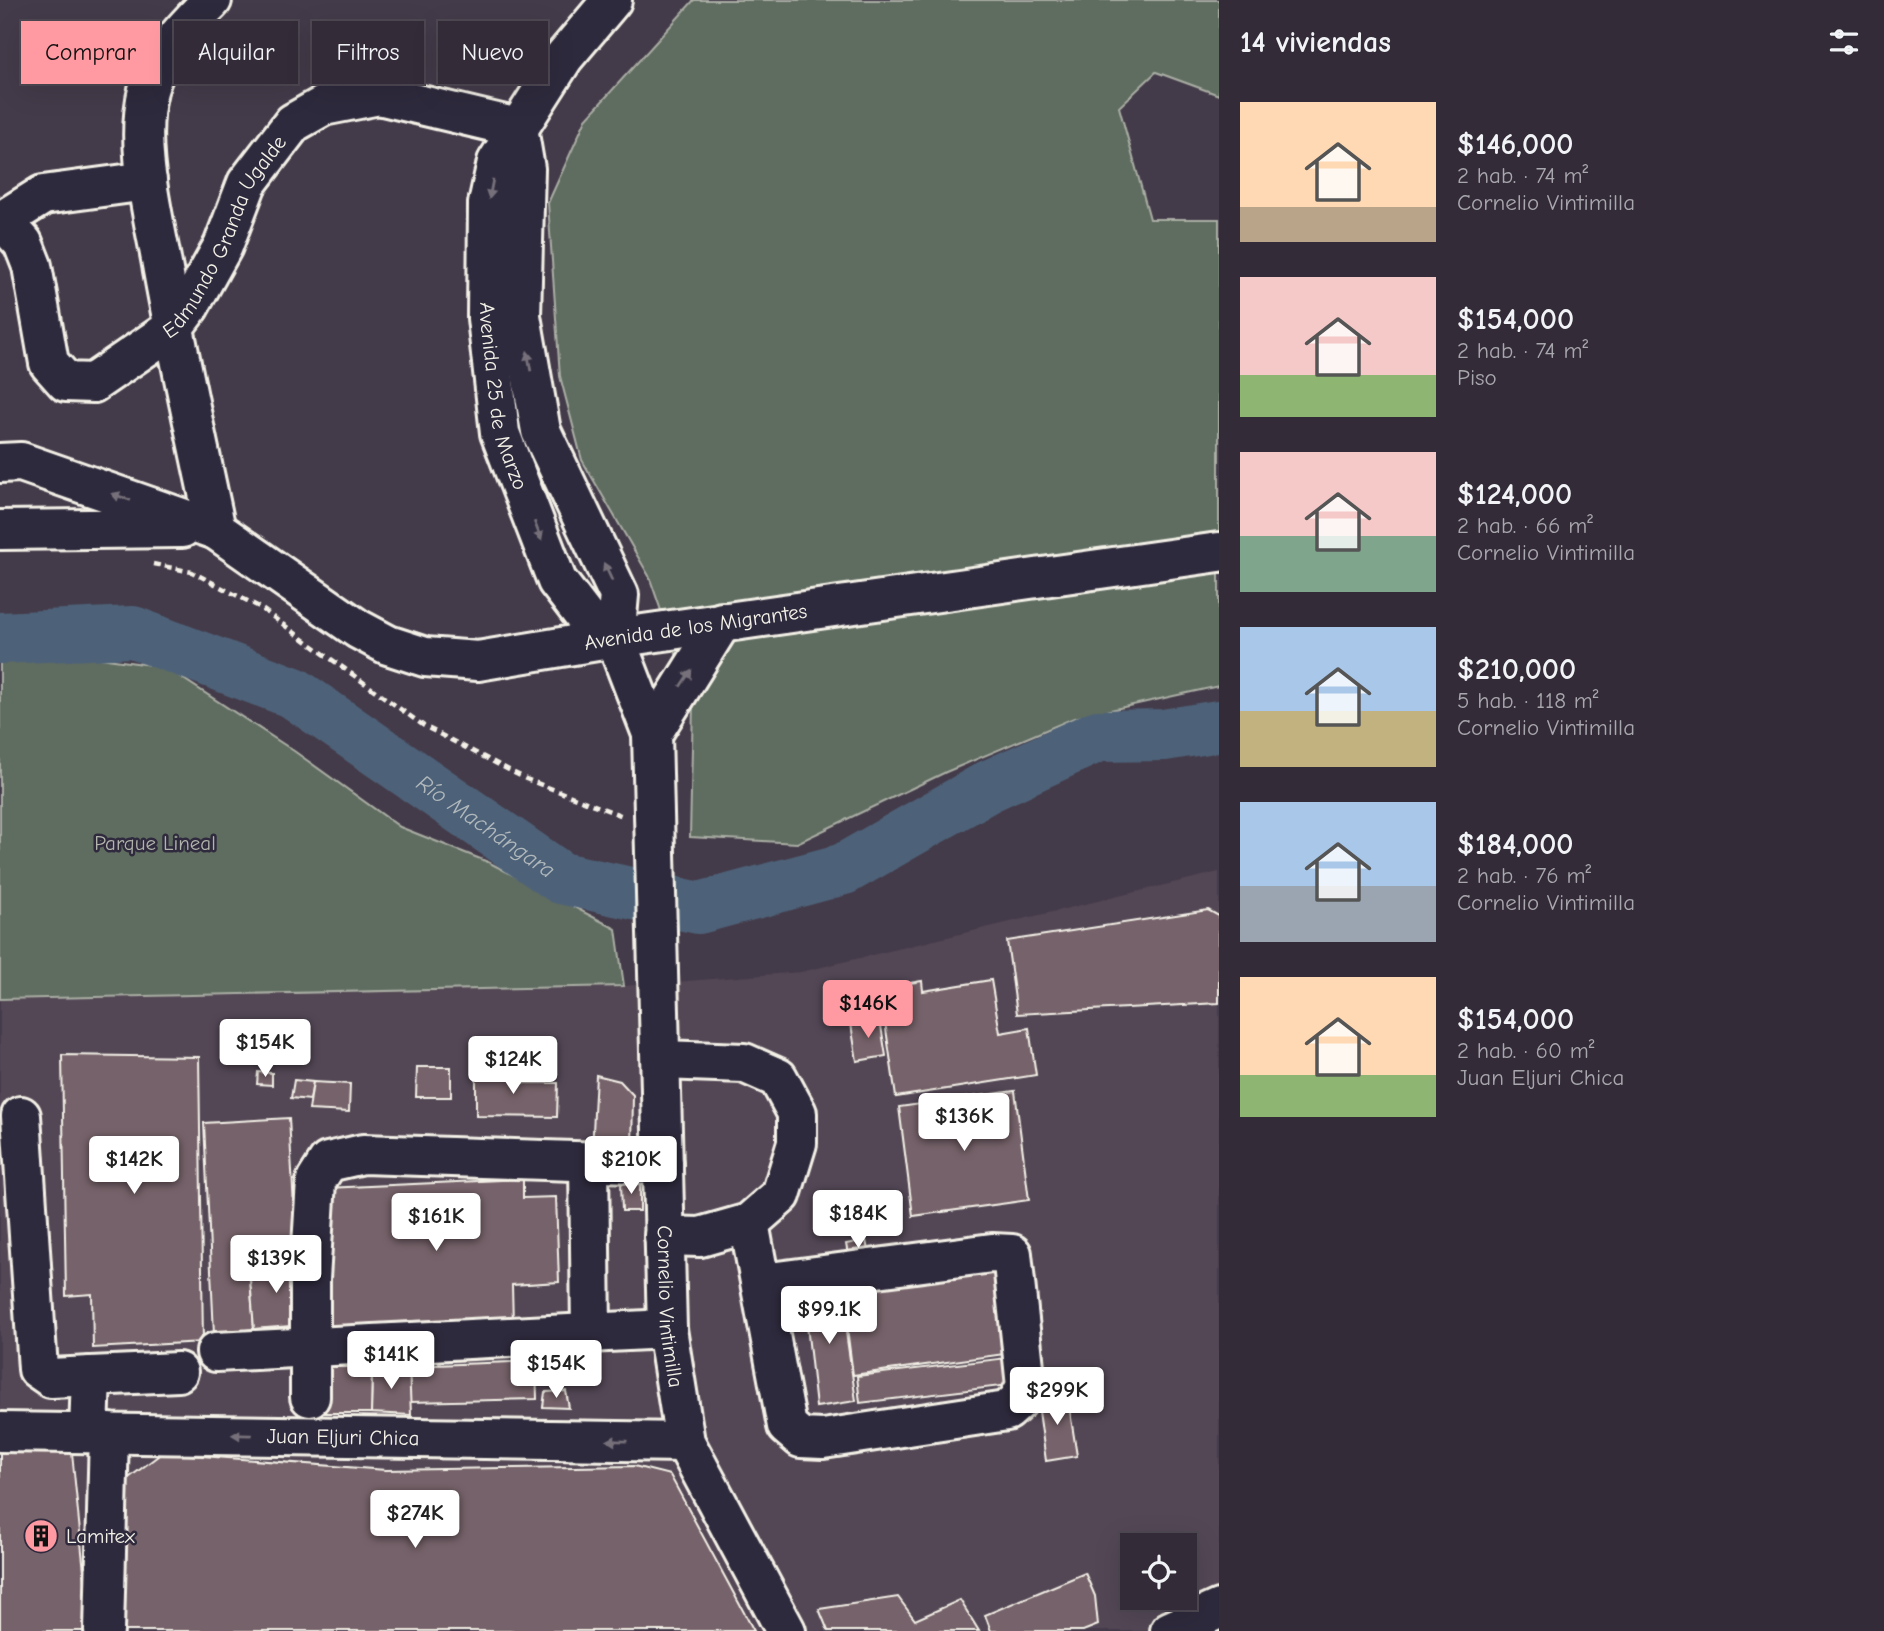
<!DOCTYPE html>
<html lang="es">
<meta charset="utf-8">
<style>
:root{--surface:#332c38;--page:#3e3843;--text:#f1f3f6;--muted:#a9a7ae;--line:#4e4853;--accent:#ff9aa2}
body{margin:0;font-family:"Comic Neue",sans-serif;background:var(--page);color:var(--text);height:100vh;display:flex;flex-direction:column;font-size:26px;white-space:nowrap}
*{box-sizing:border-box;margin:0}
p{font-size:23px;color:var(--muted)}
.icon{flex:none;width:38px;height:38px;fill:none;stroke:currentColor;stroke-width:2;stroke-linecap:round;stroke-linejoin:round}
.map{position:relative;flex:1;overflow:hidden}
.panel{display:flex;flex-direction:column;background:var(--surface);width:665px}
.panel>*{flex:none}
.guide{position:absolute;left:21px;top:21px;width:665px;height:63px;display:flex;gap:14px}
.controls{position:absolute;left:1120px;top:1533px;display:grid;gap:14px}
.controls a{display:grid;place-items:center;width:77px;height:77px;border-radius:0px;background:var(--surface);box-shadow:0 7px 28px #0002,0 0 0 2px var(--line);font-size:35px}
.price{position:absolute;translate:-50% -60px;padding:0 16px;border-radius:7px;background:#fff;color:#222;font-size:23px;line-height:46px;filter:drop-shadow(0 2px 4px #0008)}
.price::after{content:'';position:absolute;left:50%;top:42px;width:21px;height:16px;margin-left:-10px;background:inherit;clip-path:polygon(0 0,100% 0,50% 100%)}
.price.active{background:var(--accent);color:#111}
ul{padding:0;list-style:none}
li{display:flex;align-items:center;gap:21px;height:175px;padding:0 21px}
li span{display:grid;place-items:center;flex:none;width:196px;height:140px;border-radius:0px;color:#555}
li>.icon{margin-inline-start:auto}
span .icon{width:84px;height:84px;fill:#fffc;stroke-width:1}
li b{font-size:30px}
h2{display:flex;justify-content:space-between;align-items:center;height:84px;padding:0 21px;font-size:30px}
.chip{padding:0 24px;border-radius:0px;background:var(--surface);box-shadow:0 7px 28px #0002,0 0 0 2px var(--line);font-size:24px;line-height:63px}
.chip.active{background:var(--accent);color:#111}
main{display:flex;flex:1;min-height:0}
.map>svg:first-child{display:block}
</style>
<main>
<div class="map">
<svg width="1219" height="1631" viewBox="0 0 1219 1631">
<rect width="100%" height="100%" fill="#443b4a"/>
<filter id="ink" filterUnits="userSpaceOnUse"><feTurbulence type="fractalNoise" baseFrequency=".0143" numOctaves="2"/><feDisplacementMap in="SourceGraphic" scale="14" xChannelSelector="R" yChannelSelector="G"/><feConvolveMatrix kernelMatrix="1 2 1 2 8 2 1 2 1" color-interpolation-filters="sRGB"/></filter>
<g filter="url(#ink)">
<path fill="#534754" fill-rule="evenodd" d="M1219 872V1631H0V999L624 986 801 972ZM1132 1545H1185V1598H1132Z"/>
<g fill="#5f6c61" stroke="#aaaea4" stroke-width="2">
<path d="M694 0H1219V95L1156 72 1119 107 1150 219H1219V686L1074 718 946 772 797 843 690 837 693 703 649 576 582 460 560 376 548 203 586 119Z"/>
<path d="M78 655 165 667 294 751 400 827 488 862 616 929 624 986 0 999V661Z"/>
</g>
<g fill="none" stroke-linecap="round" stroke-linejoin="round">
<path stroke="#4d6279" stroke-width="52" id="s1" d="M0 638 133 632 294 693 561 878 699 908 844 869 989 786 1098 736 1164 735 1219 726"/>
</g>
<g fill="#76626a" stroke="#f4f1e8" stroke-width="2">
<path d="M1208 910 1219 916V1003L1017 1014 1007 941Z"/>
<path d="M991 980 1000 1033 1029 1028 1036 1075 896 1097 880 988 922 981 923 991Z"/>
<path d="M880 1020 886 1056 857 1061 851 1024Z"/>
<path d="M62 1055 199 1057 203 1342 93 1348 92 1294 66 1296Z"/>
<path d="M417 1067H451V1097H416Z"/>
<path d="M476 1069H516V1083H558L557 1117 476 1116Z"/>
<path d="M258 1072 272 1073V1085L257 1084Z"/>
<path d="M596 1075 620 1081 633 1095 632 1150 592 1151Z"/>
<path d="M294 1080 313 1082 310 1100 291 1098Z"/>
<path d="M313 1082 350 1084 349 1112 309 1110Z"/>
<path d="M1015 1091 1029 1200 913 1216 899 1107Z"/>
<path d="M289 1118 297 1261 249 1265 254 1329 214 1334 204 1123Z"/>
<path d="M523 1179V1198L556 1197 559 1282 512 1285 513 1324 331 1332 326 1188Z"/>
<path d="M621 1181H640V1211H622Z"/>
<path d="M866 1240 869 1256 849 1260 846 1244Z"/>
<path d="M1006 1258 1019 1352 853 1375 841 1282Z"/>
<path d="M297 1261 303 1325 254 1329 249 1265Z"/>
<path d="M839 1284 856 1401 816 1407 803 1289Z"/>
<path d="M1015 1357 1018 1384 860 1403 857 1376Z"/>
<path d="M536 1361 537 1399 410 1402 409 1366Z"/>
<path d="M409 1366 411 1415 371 1413 372 1367Z"/>
<path d="M324 1367H372L371 1413H323Z"/>
<path d="M566 1391 569 1408 543 1407 545 1392Z"/>
<path d="M1067 1393 1077 1456 1046 1461 1037 1397Z"/>
<path d="M0 1451 72 1453 90 1631H0Z"/>
<path d="M162 1453 386 1470 634 1466 670 1475 754 1631H122L126 1480Z"/>
<path d="M1085 1573 1095 1596 1098 1625 1083 1631H991L985 1615Z"/>
<path d="M898 1597 915 1620 960 1600 979 1631H828L819 1609Z"/>
</g>
<g fill="none" stroke-linecap="round" stroke-linejoin="round">
<g stroke="#f4f1e8" stroke-width="44">
<g id="minor">
<path d="M212 0C187 26 158 53 148 90 135 144 151 205 161 259 177 350 197 440 216 530"/>
<path id="s2" d="M3 221 23 243 32 266 49 363 66 382 93 383 173 328 189 307 223 246 247 183 293 123 323 106 379 95 518 128"/>
<path d="M0 222 43 195 147 181"/>
<path id="s3" d="M0 463 21 462 216 530 358 629 388 645 425 657 478 661 615 638 1219 552"/>
<path d="M0 530 182 528"/>
<path d="M652 734 722 622"/>
<path d="M662 1060 744 1063 778 1078 797 1113V1143L781 1195 749 1223 700 1237 664 1236"/>
<path d="M21 1116 38 1369 51 1378 91 1376"/>
<path d="M589 1161 591 1331"/>
<path d="M749 1223 787 1426 801 1438 823 1439 1007 1411 1018 1401 1026 1386 1012 1254 992 1253 762 1283"/>
<path d="M216 1352 667 1329"/>
<path d="M310 1397V1279L316 1181 328 1162 363 1154 663 1164"/>
<path id="s4" d="M0 1432 685 1442"/>
<path d="M89 1432 91 1376 178 1372"/>
<path d="M104 1631 109 1433"/>
<path d="M1170 1631 1219 1609"/>
</g>
</g>
<g stroke="#f4f1e8" stroke-width="44">
<g id="major">
<path id="s5" d="M612 0 564 57 497 162 488 204 487 318 500 433 557 581 587 620 615 638"/>
<path id="s6" d="M518 128 525 169 521 316 541 431 619 595 615 638 652 734 667 1329 685 1442 786 1631"/>
</g>
</g>
<path stroke="#f4f1e8" stroke-width="4.5" stroke-dasharray="7 5" stroke-linecap="butt" d="M153 564 192 572 259 607 424 726 526 779 623 816"/>
<use href="#minor" stroke="#2f2a3d" stroke-width="38"/>
<use href="#major" stroke="#2f2a3d" stroke-width="38"/>
</g>
<defs><path id="oneway-solid" d="M-6-.8H1V-3.2L6.5 0L1 3.2V.8H-6Z" transform="scale(1.75)"/></defs>
<g fill="#747079">
<use href="#oneway-solid" transform="translate(491 189) rotate(101)"/>
<use href="#oneway-solid" transform="translate(529 361) rotate(-100)"/>
<use href="#oneway-solid" transform="translate(121 497) rotate(-161)"/>
<use href="#oneway-solid" transform="translate(538 531) rotate(69)"/>
<use href="#oneway-solid" transform="translate(608 572) rotate(-115)"/>
<use href="#oneway-solid" transform="translate(686 678) rotate(-56)"/>
<use href="#oneway-solid" transform="translate(242 1435) rotate(-179)"/>
<use href="#oneway-solid" transform="translate(617 1441) rotate(-179)"/>
</g>
</g>
<defs>
<g id="building-disc" transform="scale(1.75)"><circle r="9.5" fill="#ff9aa2" stroke="#2f2a3d"/><path d="M-4-6H4V6H1V3H-1V6H-4ZM-2.5-4.3h1.7v1.8h-1.7ZM.8-4.3h1.7v1.8H.8ZM-2.5-1h1.7V.8h-1.7ZM.8-1h1.7V.8H.8Z" fill="#111"/></g>
</defs>
<g fill-rule="evenodd">
<use href="#building-disc" x="41" y="1536"/>
</g>
<g text-anchor="middle" dominant-baseline="central" stroke-width="5" stroke-linejoin="round" paint-order="stroke">
<g font-size="21" fill="#f4f1e8" stroke="#2f2a3d">
<text stroke="none"><textPath href="#s2" startOffset="408">Edmundo Granda Ugalde</textPath></text>
<text stroke="none"><textPath href="#s5" startOffset="436">Avenida 25 de Marzo</textPath></text>
<text stroke="none"><textPath href="#s3" startOffset="747">Avenida de los Migrantes</textPath></text>
<text stroke="none"><textPath href="#s6" startOffset="1206">Cornelio Vintimilla</textPath></text>
<text stroke="none"><textPath href="#s4" startOffset="343">Juan Eljuri Chica</textPath></text>
</g>
<g font-size="21" fill="#b1b5ab" stroke="#2f2a3d">
<text x="155" y="843">Parque Lineal</text>
</g>
<g font-size="21" fill="#f4f1e8" stroke="#2f2a3d" text-anchor="start">
<text x="66" y="1536">Lamitex</text>
</g>
<g font-size="23" font-style="italic" fill="#b1b8bc" stroke="#2f2a3d">
<text stroke="none"><textPath href="#s1" startOffset="539">Río Machángara</textPath></text>
</g>
</g>
</svg>
<div class="controls">
<a><svg class="icon" aria-label="locate" viewBox="0 0 24 24"><circle cx="12" cy="12" r="6"/><path d="M12 2v4M12 18v4M2 12h4M18 12h4"/></svg></a>
</div>
<b class="price active" style="left:868px;top:1040px">$146K</b>
<b class="price" style="left:265px;top:1079px">$154K</b>
<b class="price" style="left:513px;top:1096px">$124K</b>
<b class="price" style="left:964px;top:1153px">$136K</b>
<b class="price" style="left:134px;top:1196px">$142K</b>
<b class="price" style="left:631px;top:1196px">$210K</b>
<b class="price" style="left:858px;top:1250px">$184K</b>
<b class="price" style="left:436px;top:1253px">$161K</b>
<b class="price" style="left:276px;top:1295px">$139K</b>
<b class="price" style="left:829px;top:1346px">$99.1K</b>
<b class="price" style="left:391px;top:1391px">$141K</b>
<b class="price" style="left:556px;top:1400px">$154K</b>
<b class="price" style="left:1057px;top:1427px">$299K</b>
<b class="price" style="left:415px;top:1550px">$274K</b>
<div class="guide">
<a class="chip active">Comprar</a>
<a class="chip">Alquilar</a>
<a class="chip">Filtros</a>
<a class="chip">Nuevo</a>
</div>
</div>
<section class="panel">
<h2>14 viviendas<svg class="icon" aria-label="filters" viewBox="0 0 24 24"><path d="M4 7h16M4 17h16"/><circle cx="9" cy="7" r="2"/><circle cx="15" cy="17" r="2"/></svg></h2>
<ul>
<li><span style="background:linear-gradient(#ffd9b3 75%,#b9a48a 0)"><svg class="icon" aria-label="home" viewBox="0 0 24 24"><path d="M3 11l9-7 9 7M6 9v11h12V9"/></svg></span><div><b>$146,000</b><p>2 hab. · 74 m²</p><p>Cornelio Vintimilla</p></div></li>
<li><span style="background:linear-gradient(#f6c9c9 70%,#8fb573 0)"><svg class="icon" aria-label="home" viewBox="0 0 24 24"><path d="M3 11l9-7 9 7M6 9v11h12V9"/></svg></span><div><b>$154,000</b><p>2 hab. · 74 m²</p><p>Piso</p></div></li>
<li><span style="background:linear-gradient(#f6c9c9 60%,#7fa58c 0)"><svg class="icon" aria-label="home" viewBox="0 0 24 24"><path d="M3 11l9-7 9 7M6 9v11h12V9"/></svg></span><div><b>$124,000</b><p>2 hab. · 66 m²</p><p>Cornelio Vintimilla</p></div></li>
<li><span style="background:linear-gradient(#a9c7e8 60%,#c2b280 0)"><svg class="icon" aria-label="home" viewBox="0 0 24 24"><path d="M3 11l9-7 9 7M6 9v11h12V9"/></svg></span><div><b>$210,000</b><p>5 hab. · 118 m²</p><p>Cornelio Vintimilla</p></div></li>
<li><span style="background:linear-gradient(#a9c7e8 60%,#9aa5b1 0)"><svg class="icon" aria-label="home" viewBox="0 0 24 24"><path d="M3 11l9-7 9 7M6 9v11h12V9"/></svg></span><div><b>$184,000</b><p>2 hab. · 76 m²</p><p>Cornelio Vintimilla</p></div></li>
<li><span style="background:linear-gradient(#ffd9b3 70%,#8fb573 0)"><svg class="icon" aria-label="home" viewBox="0 0 24 24"><path d="M3 11l9-7 9 7M6 9v11h12V9"/></svg></span><div><b>$154,000</b><p>2 hab. · 60 m²</p><p>Juan Eljuri Chica</p></div></li>
</ul>
</section>
</main>
